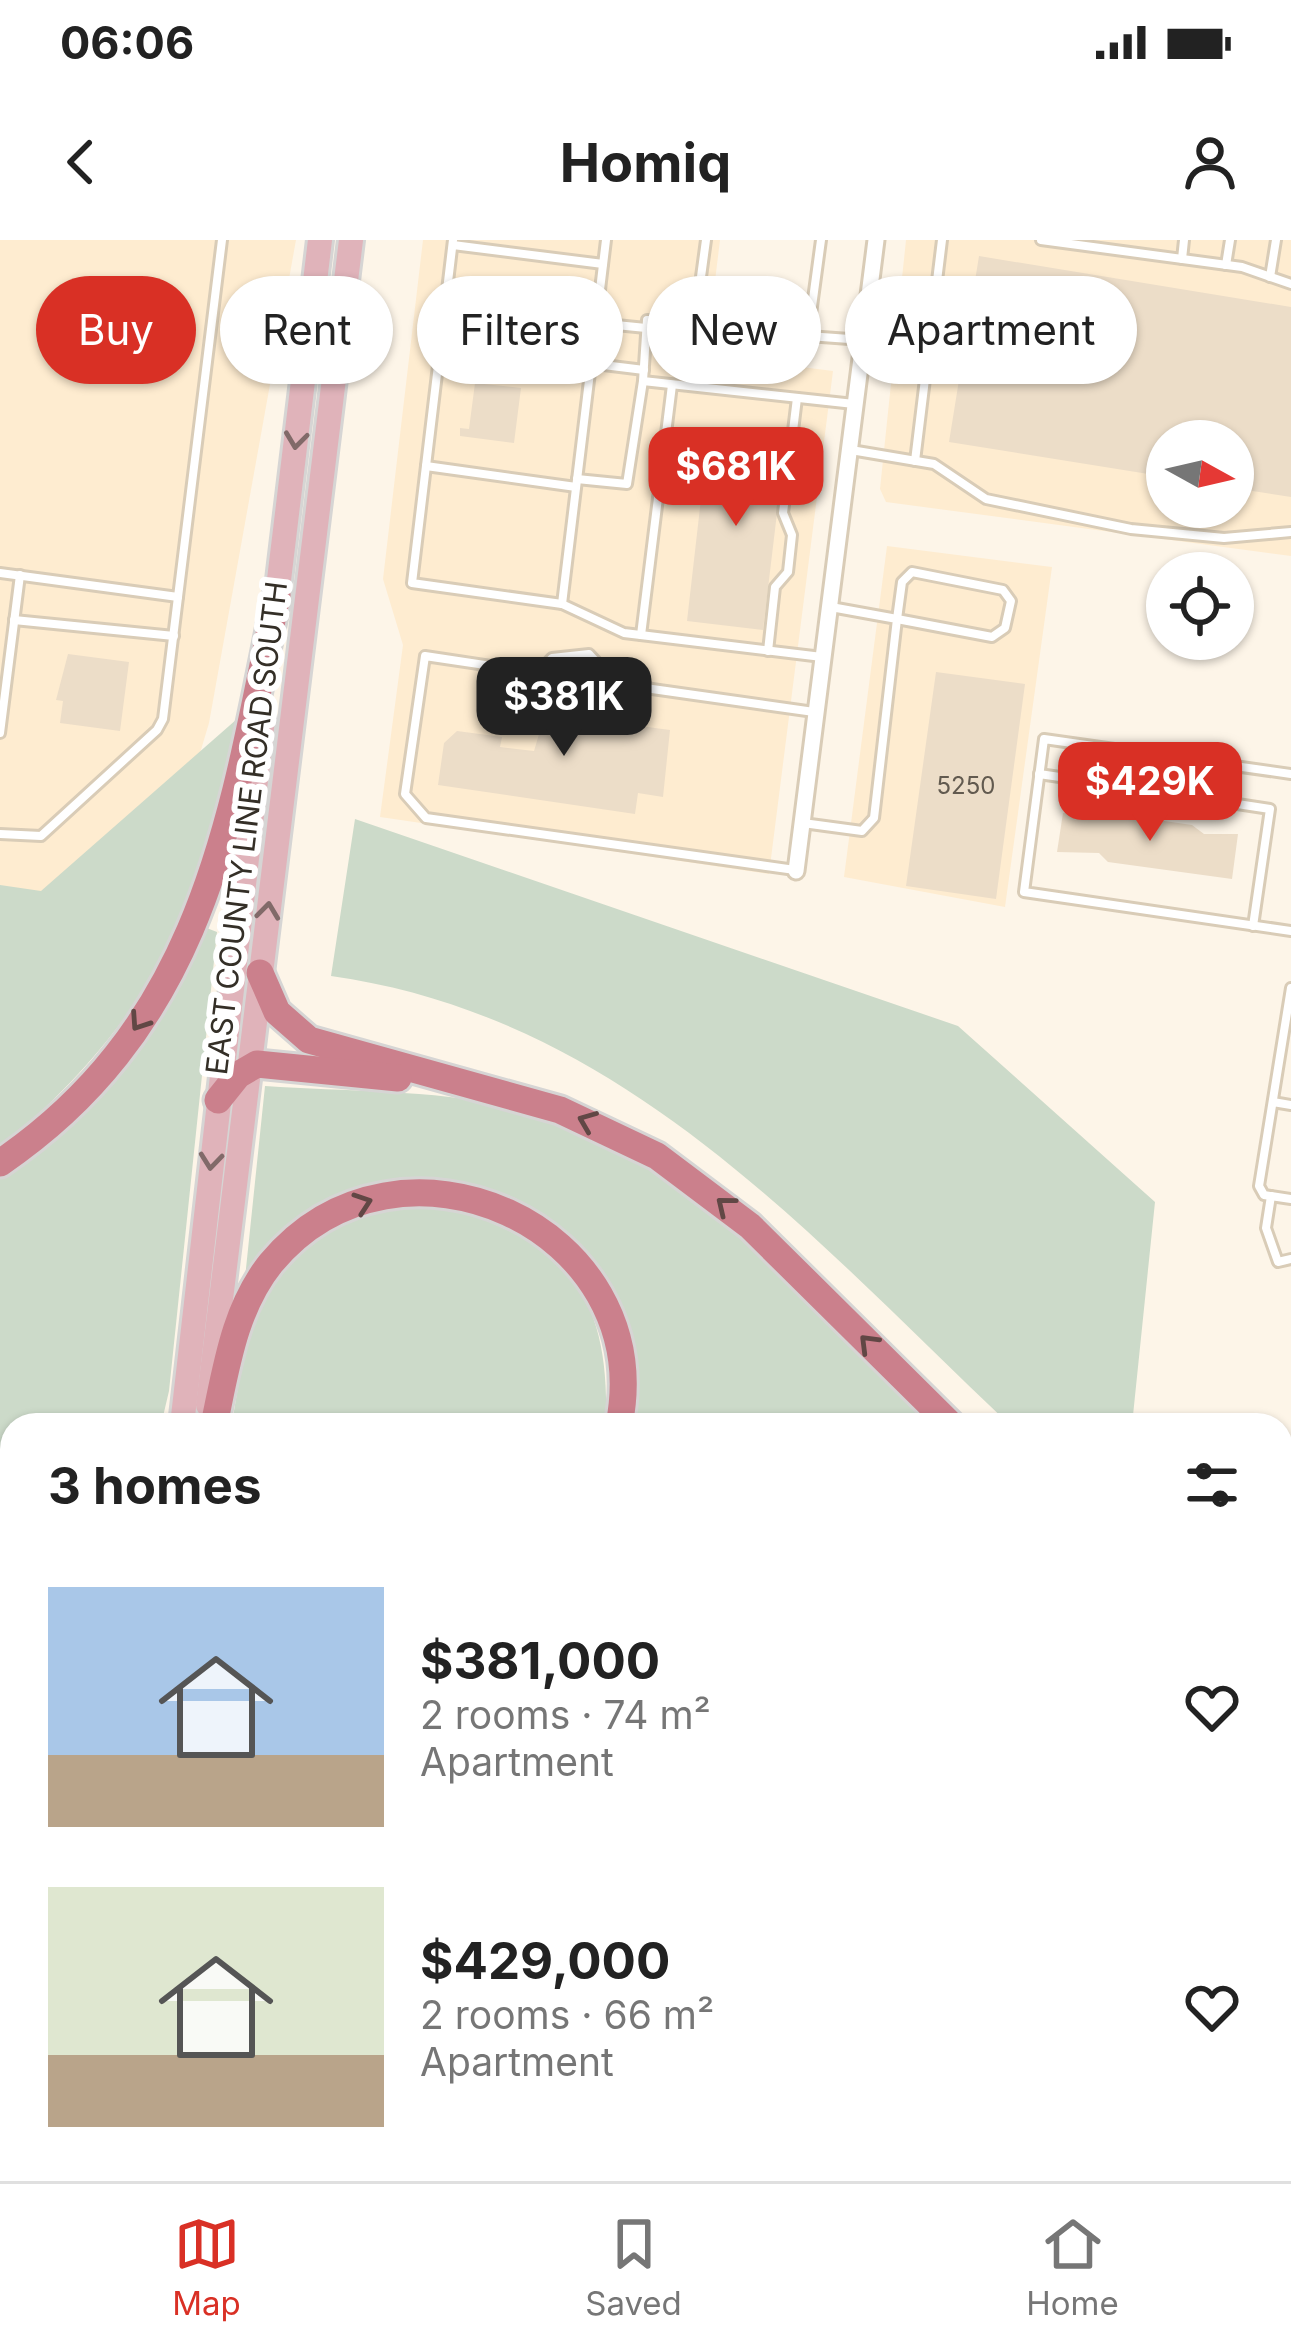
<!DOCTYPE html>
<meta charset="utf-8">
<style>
:root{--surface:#fff;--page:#f2f2f2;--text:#222;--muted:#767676;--line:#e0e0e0;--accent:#d93025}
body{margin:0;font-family:Inter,sans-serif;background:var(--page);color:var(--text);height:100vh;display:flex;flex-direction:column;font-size:45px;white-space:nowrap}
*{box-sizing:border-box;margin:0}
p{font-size:39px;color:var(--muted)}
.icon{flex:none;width:66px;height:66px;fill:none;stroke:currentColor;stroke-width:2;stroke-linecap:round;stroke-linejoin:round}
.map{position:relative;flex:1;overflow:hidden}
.sheet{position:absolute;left:0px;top:1173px;width:1293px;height:768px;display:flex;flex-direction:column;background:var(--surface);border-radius:36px 36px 0 0;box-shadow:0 3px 9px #0004}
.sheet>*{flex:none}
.top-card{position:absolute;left:36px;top:36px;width:1221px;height:108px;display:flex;gap:24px}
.needle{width:78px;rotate:98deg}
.tools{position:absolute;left:1146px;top:180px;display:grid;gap:24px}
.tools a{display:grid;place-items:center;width:108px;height:108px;border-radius:50%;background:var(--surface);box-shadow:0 3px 9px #0004;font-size:60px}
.price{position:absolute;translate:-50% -102px;padding:0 27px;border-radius:24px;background:var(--accent);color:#fff;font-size:39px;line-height:78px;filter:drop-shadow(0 3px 6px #0008)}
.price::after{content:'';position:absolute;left:50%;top:72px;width:36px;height:27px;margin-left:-18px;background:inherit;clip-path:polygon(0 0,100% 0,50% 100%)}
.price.active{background:#222;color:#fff}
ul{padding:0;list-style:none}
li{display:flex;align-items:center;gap:36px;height:300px;padding:0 48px}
li span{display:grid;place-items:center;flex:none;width:336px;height:240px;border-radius:0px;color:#555}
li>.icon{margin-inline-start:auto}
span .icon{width:144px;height:144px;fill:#fffc;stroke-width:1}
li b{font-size:51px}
h2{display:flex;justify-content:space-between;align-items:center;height:144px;padding:0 48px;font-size:51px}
.chip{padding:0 42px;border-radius:54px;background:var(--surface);box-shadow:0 3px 9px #0004;font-size:42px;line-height:108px}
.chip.active{background:var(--accent);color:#fff}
.status{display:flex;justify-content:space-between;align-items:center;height:84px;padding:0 60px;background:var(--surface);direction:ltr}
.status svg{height:33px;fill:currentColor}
header{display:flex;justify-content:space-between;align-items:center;height:156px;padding:0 48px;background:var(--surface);font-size:54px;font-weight:700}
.menu{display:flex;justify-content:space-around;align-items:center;height:168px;border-top:3px solid var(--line);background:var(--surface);font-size:33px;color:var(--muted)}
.menu a{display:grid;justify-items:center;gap:6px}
.menu .active{color:var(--accent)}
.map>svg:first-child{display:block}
</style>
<div class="status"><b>06:06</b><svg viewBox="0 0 49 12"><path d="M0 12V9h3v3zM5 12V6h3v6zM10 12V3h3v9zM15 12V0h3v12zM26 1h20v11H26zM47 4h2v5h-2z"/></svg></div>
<header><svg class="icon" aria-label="back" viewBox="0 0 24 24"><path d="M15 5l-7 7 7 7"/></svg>Homiq<svg class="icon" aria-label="person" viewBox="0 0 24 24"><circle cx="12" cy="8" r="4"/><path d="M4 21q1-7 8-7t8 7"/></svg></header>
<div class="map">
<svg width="1291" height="1941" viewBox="0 0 1291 1941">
<rect width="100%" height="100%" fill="#fdf5e8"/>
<g fill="#feecd0" fill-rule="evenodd">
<path d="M0 0H296L209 483 170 614 0 840Z"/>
<path d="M423 0H720L706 115 833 131 769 634 380 577 403 405 383 339Z"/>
<path d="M906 0H1291V316L886 262 880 249ZM1167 201H1233V267H1167Z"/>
<path d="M887 306 1052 327 1005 667 844 637Z"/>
</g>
<g fill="#ccdac9">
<path d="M237 479C206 669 148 783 0 908V645L41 651Z"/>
<path d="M355 579 958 786 1155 962 1132 1185H1010C808 994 622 777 331 736Z"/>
<path d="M204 687 217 692 169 1151 161 1185H12V1291L0 1289V936L47 902Z"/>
<path d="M265 846C348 852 438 849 519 869 690 912 816 1068 937 1185H632C627 1134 630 1078 601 1034 514 900 333 918 245 1038Z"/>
<path d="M441 965C567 1003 610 1052 606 1185H232C245 1091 270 998 377 972 397 967 420 967 441 965Z"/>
<path d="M0 1428H12V1682L0 1696Z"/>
</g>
<g fill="#a1b89c">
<path d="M517 1929H606L648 1941H554Z"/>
<path d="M760 1929H1190L1195 1941H752Z"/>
</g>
<g fill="#ecddc8">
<path d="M979 16 1291 67V257L1233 248V201H1167V237L949 202Z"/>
<path d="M475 143 521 148 514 203 460 196V188L469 189Z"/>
<path d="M709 189 786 198 763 390 687 381Z"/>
<path d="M68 414 129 422 120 491 60 483 63 461 56 460Z"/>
<path d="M569 426 582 428 577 461 600 471 597 491 640 486 670 490 663 557 638 553 635 574 438 545 444 503 457 491 502 497 500 507 534 511 542 484 535 482 537 465 564 461Z"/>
<path d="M936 432 1025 444 996 659 906 646Z"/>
<path d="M1063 573 1102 578 1116 574 1192 585 1204 594H1238L1232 639 1108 622 1099 613 1057 612Z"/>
</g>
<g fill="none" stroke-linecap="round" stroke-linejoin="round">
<g stroke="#d9ccb7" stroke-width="14">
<g id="lane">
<path d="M453 0 412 343 562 364 624 393 822 417"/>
<path d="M706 0 695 81 647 80 643 141 854 164"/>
<path d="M821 0 808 96 863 100"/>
<path d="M1041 0 1242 27 1291 44"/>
<path d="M453 5 603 24"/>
<path d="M1182 19 1184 0"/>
<path d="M1226 25 1230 0"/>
<path d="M1270 37 1276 0"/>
<path d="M695 81 808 96"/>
<path d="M596 83 646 88"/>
<path d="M441 105 644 130"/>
<path d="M851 210 934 224 986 259 1131 289 1224 298 1291 292"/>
<path d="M915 221 942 0"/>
<path d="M426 226 576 247"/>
<path d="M577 239 627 244 643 141"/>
<path d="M912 332 1003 350 1011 361 1005 388 992 397 897 379 902 342Z"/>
<path d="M0 333 178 357 222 0"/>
<path d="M562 364 606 0"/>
<path d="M14 380 174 396"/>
<path d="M641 395 672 145"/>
<path d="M768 411 775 347 788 332 792 295 783 273 797 158"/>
<path d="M540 433 568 438"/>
<path d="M580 440 616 444"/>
<path d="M0 493 20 335"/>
<path d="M1039 534 1136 548"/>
<path d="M1291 534 1044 499 1024 652 1291 691"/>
<path d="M1121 546 1126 510"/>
<path d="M1159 552 1270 569 1253 686"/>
<path d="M1174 554 1179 518"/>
<path d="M803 583 862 591 874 578 897 379 831 367"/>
<path d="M0 594 41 596 157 490 163 479 178 357"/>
<path d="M795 630 426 578 405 554 425 416 538 433 552 418 589 414 617 444 814 472"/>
<path d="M1291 748 1259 946 1264 955 1291 959"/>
<path d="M1273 862 1291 865"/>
<path d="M1271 956 1266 988 1278 1022 1291 1019"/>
</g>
</g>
<g stroke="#d9ccb7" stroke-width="21">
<path id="street" d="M796 631 876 0"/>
</g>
<g stroke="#d9ccb7" stroke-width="27">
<g id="secondary">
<path d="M96 1941 98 1929"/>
<path d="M119 1941 121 1929"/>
</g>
</g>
<g stroke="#d6d5d4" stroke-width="30">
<g id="primary">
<path d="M275 373 320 0"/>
<path d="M208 1165 351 0"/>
<path d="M182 1185 263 479"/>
</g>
</g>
<g stroke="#d6d5d4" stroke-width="33">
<g id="highway">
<path d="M260 733 277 772 309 800 560 870 657 916 750 986 951 1185"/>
<path d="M218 860 238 835 257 824 398 838"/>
<path d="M0 923C204 784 232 578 277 355"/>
<path d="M214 1185C226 1129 234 1069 271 1023 398 870 659 987 619 1185"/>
<path d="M0 1318 12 1320"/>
<path d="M0 1378 12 1379"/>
<path d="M0 1398 12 1400"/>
<path d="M1281 1440 1291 1444"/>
<path d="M1281 1495 1291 1496"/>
<path d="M1281 1550 1291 1551"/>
<path d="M1281 1637H1291"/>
<path d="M0 1772 12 1765"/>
<path d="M0 1904 12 1905"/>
<path d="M0 1927 36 1941"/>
<path d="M218 1941 227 1929"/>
</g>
</g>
<use href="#lane" stroke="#fff" stroke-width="8"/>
<use href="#street" stroke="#fff" stroke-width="15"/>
<use href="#secondary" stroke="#fff" stroke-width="21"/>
<use href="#primary" stroke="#e0b3ba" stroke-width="24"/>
<use href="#highway" stroke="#cb808c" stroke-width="27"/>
</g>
<defs><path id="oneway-chevron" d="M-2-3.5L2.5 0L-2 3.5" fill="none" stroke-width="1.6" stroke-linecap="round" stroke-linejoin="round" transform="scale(3)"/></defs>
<g stroke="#816a69">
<use href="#oneway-chevron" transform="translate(296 200) rotate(97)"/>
<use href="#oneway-chevron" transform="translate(268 671) rotate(-83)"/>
<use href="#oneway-chevron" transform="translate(211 921) rotate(96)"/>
</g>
<g stroke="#614745">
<use href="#oneway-chevron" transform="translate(139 782) rotate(124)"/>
<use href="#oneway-chevron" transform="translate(587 881) rotate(-158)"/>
<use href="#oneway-chevron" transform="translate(363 963) rotate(-19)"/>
<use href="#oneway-chevron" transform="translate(725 965) rotate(-141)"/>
<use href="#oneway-chevron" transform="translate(868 1103) rotate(-135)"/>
</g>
<g text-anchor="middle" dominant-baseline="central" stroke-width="12" stroke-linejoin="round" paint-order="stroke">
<g font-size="24" fill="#625a4f">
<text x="966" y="545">5250</text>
</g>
<g font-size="30" fill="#342f27" stroke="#fff">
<text transform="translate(246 588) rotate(-83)">EAST COUNTY LINE ROAD SOUTH</text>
</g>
</g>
</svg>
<div class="tools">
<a><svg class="needle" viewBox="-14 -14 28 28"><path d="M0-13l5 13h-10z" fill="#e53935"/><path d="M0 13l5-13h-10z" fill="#767676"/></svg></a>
<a><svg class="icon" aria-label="locate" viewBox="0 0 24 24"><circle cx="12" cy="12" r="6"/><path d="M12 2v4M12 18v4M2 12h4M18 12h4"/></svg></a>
</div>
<b class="price" style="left:736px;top:289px">$681K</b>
<b class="price active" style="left:564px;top:519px">$381K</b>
<b class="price" style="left:1150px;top:604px">$429K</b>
<div class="top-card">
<a class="chip active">Buy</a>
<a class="chip">Rent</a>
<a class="chip">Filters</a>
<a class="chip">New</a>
<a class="chip">Apartment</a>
</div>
<section class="sheet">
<h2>3 homes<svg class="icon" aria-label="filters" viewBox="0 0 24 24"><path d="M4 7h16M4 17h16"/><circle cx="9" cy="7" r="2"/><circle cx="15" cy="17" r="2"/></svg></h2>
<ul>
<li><span style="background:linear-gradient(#a9c7e8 70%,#b9a48a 0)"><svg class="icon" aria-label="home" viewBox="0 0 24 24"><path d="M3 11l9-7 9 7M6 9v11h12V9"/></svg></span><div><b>$381,000</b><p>2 rooms · 74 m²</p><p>Apartment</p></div><svg class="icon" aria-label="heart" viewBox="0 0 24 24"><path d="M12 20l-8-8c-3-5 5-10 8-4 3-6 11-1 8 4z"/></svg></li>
<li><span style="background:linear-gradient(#dfe7d0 70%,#b9a48a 0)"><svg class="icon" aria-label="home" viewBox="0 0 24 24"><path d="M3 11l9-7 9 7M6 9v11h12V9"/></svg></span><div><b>$429,000</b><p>2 rooms · 66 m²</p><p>Apartment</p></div><svg class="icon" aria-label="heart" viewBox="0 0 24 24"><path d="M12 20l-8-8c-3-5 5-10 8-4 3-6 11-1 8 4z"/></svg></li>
</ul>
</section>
</div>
<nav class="menu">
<a class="active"><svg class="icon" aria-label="map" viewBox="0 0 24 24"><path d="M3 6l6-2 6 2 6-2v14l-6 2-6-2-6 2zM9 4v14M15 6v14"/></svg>Map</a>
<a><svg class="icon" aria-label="saved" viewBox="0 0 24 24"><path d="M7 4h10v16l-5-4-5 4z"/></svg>Saved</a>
<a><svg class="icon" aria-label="home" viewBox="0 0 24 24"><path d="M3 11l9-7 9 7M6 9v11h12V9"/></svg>Home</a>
</nav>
